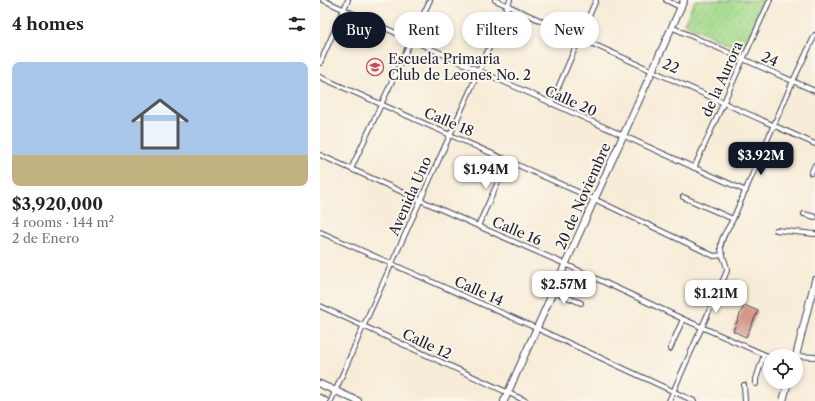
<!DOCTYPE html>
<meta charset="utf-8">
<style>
:root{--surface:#fff;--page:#f6f6f6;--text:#202124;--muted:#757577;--line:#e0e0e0;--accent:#111827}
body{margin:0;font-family:"Libre Caslon Text",serif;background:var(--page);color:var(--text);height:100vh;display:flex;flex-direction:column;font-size:15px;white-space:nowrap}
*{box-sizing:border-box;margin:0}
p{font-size:13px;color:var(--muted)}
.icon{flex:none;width:22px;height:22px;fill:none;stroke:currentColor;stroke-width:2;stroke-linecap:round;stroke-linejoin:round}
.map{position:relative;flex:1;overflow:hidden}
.side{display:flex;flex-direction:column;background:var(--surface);width:320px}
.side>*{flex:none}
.top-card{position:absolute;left:12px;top:12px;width:380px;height:36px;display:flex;gap:8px}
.controls{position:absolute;left:443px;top:349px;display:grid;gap:8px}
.controls a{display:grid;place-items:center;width:40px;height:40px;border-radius:50%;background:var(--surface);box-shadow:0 2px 6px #0003;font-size:20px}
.price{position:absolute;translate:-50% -34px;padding:0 9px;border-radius:8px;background:#fff;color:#222;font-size:13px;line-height:26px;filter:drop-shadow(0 1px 2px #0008)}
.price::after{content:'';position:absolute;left:50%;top:24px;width:12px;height:9px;margin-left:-6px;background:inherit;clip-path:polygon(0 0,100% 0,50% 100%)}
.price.current{background:var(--accent);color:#fff}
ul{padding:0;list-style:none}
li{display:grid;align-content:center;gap:8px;height:212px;padding:0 12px}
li+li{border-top:1px solid var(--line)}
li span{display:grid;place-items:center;height:124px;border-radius:8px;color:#555}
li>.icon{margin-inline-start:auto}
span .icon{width:72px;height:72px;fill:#fffc;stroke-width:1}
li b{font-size:17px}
h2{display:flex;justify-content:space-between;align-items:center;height:48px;padding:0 12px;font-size:17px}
.pill{padding:0 14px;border-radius:18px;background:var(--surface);box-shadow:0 2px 6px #0003;font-size:14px;line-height:36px}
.pill.current{background:var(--accent);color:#fff}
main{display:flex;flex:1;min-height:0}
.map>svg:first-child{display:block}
</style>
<main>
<section class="side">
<h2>4 homes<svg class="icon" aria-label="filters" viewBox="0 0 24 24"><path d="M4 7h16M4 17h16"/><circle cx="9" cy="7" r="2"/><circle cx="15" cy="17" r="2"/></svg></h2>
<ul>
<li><span style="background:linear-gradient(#a9c7e8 75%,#c2b280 0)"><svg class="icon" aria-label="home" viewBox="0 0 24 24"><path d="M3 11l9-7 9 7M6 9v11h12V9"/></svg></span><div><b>$3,920,000</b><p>4 rooms · 144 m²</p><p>2 de Enero</p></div></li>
</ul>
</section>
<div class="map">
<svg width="495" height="401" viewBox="0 0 495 401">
<defs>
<pattern id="park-dots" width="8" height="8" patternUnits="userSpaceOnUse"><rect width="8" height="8" fill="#a3d98a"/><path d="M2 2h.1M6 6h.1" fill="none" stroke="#8cba78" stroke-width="1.8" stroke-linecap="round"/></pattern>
</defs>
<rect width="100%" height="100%" fill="#fbf7ec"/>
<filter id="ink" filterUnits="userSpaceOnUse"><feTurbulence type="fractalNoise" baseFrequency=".025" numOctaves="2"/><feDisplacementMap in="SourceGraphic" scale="8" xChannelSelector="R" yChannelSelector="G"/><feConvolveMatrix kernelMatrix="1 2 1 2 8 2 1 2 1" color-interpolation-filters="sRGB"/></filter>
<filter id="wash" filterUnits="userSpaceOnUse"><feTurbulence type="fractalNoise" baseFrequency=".012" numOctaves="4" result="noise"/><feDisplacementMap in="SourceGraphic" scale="16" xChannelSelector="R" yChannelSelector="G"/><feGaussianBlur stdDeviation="0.9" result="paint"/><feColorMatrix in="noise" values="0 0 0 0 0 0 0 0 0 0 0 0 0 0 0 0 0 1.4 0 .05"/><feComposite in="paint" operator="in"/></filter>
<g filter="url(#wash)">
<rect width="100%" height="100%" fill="#f7ecd8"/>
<path fill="url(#park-dots)" stroke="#627e62" d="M375 0H448L434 27 425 52 364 23Z"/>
<g id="blocks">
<path fill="#d59a8a" d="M424 305 438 311 426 337 413 331Z"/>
</g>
</g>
<g filter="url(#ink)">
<use href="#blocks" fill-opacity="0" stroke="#424053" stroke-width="1"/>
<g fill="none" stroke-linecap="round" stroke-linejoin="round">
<g stroke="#424053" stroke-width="6">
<g id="street">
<path d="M3 0 426 191"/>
<path d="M175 0 495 144"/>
<path d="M346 0 360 7"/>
<path d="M351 27 495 91"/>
<path d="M0 63 28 0"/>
<path d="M0 77 274 199 394 256 403 255"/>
<path d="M231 104 276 0"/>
<path d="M0 155 158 226 245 264 363 319 450 357"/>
<path d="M374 168 450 0"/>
<path d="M31 169 110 0"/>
<path d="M491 173 495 165"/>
<path d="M363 197 413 219"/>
<path d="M484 214 495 217"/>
<path d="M158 226 188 160"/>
<path d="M456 230 495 234"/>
<path d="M0 232 216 328 374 401"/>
<path d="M233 291 261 303"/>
<path d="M0 306 206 401"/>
<path d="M350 349 363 319"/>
<path d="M476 356 495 357"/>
<path d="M436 384V379L444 355"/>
<path d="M424 385 425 401"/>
<path d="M11 401 43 327 159 71 190 0"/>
<path d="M349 401 407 271C407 263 402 257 401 249 399 239 409 228 413 219L473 81 495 35"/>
</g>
</g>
<g stroke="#424053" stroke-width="8">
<g id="secondary">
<path d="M476 356 495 280"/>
<path d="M0 384 38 401"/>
<path d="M0 398 5 401"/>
<path d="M184 401 364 0"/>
<path d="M463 401 468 382"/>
</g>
</g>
<use href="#street" stroke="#fff" stroke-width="4"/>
<use href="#secondary" stroke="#fff" stroke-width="6"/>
</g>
</g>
<defs>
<g id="school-ring" transform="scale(0.9)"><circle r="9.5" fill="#fbf7ec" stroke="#d1495b" stroke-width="1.5"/><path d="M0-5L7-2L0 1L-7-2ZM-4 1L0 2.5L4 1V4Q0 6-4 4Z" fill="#d1495b"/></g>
</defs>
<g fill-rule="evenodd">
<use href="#school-ring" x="55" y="67"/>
</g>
<g text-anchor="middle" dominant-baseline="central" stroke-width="4" stroke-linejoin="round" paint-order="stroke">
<g font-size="14" fill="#22223b" stroke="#fbf7ec" text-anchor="start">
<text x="68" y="59">Escuela Primaria<tspan x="68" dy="16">Club de Leones No. 2</tspan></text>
</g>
<g font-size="14" fill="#22223b" stroke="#fbf7ec">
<text transform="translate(450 59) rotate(24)">24</text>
<text transform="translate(351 66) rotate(24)">22</text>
<text transform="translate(402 79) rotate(-66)">de la Aurora</text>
<text transform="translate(251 101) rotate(24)">Calle 20</text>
<text transform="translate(129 122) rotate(23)">Calle 18</text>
<text transform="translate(90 196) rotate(-66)">Avenida Uno</text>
<text transform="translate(263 196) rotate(-66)">20 de Noviembre</text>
<text transform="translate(197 231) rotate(23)">Calle 16</text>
<text transform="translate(159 291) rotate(24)">Calle 14</text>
<text transform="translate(107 344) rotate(25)">Calle 12</text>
</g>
</g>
</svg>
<div class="controls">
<a><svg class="icon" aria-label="locate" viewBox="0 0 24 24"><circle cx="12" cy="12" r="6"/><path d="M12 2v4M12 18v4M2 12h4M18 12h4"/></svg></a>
</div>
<b class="price current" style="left:441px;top:176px">$3.92M</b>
<b class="price" style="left:166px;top:190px">$1.94M</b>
<b class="price" style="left:244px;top:305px">$2.57M</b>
<b class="price" style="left:396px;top:314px">$1.21M</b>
<div class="top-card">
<a class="pill current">Buy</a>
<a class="pill">Rent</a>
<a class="pill">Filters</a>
<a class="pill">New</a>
</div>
</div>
</main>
